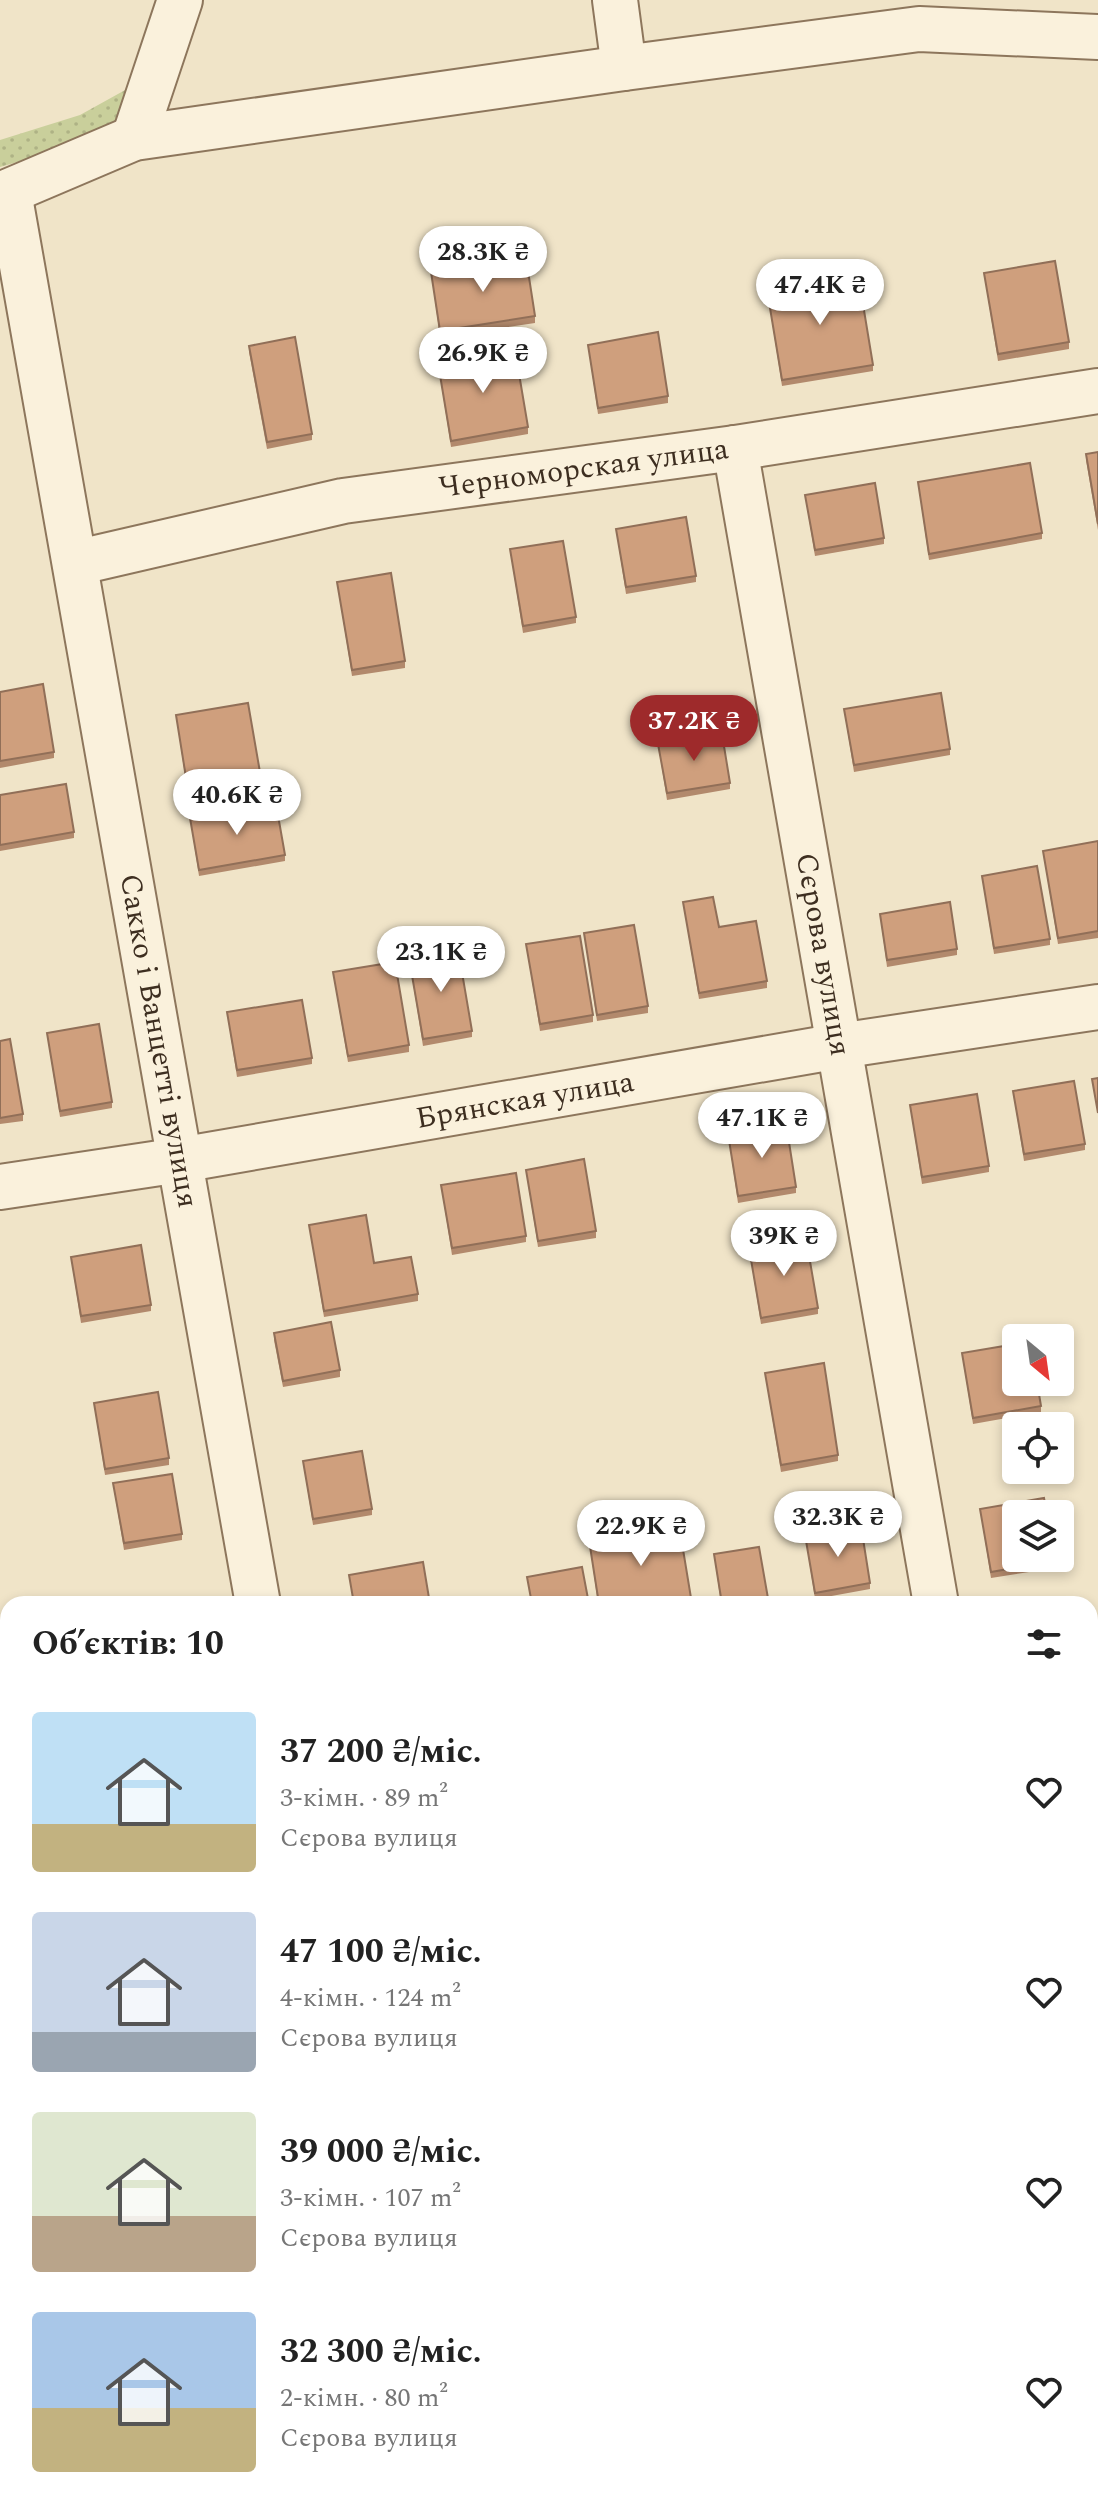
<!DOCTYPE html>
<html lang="uk">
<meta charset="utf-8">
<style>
:root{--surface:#fff;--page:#f6f6f6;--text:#222;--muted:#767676;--accent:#9e2a2b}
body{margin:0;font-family:Spectral,serif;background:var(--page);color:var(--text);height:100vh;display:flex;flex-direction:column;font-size:30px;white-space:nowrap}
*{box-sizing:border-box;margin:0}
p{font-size:26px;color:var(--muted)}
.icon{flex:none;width:44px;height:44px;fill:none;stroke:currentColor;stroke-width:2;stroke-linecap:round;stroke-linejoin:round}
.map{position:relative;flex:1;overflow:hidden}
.drawer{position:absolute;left:0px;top:1596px;width:1098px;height:912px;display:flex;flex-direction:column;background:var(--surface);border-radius:24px 24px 0 0;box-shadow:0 4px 12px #0003}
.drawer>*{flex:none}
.needle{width:52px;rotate:151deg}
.buttons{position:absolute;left:1002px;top:1324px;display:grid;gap:16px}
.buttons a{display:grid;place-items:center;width:72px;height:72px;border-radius:8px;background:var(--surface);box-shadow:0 4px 12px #0003;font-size:40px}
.price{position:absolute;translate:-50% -68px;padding:0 18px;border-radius:28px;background:#fff;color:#222;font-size:26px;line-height:52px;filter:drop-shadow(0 2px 4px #0008)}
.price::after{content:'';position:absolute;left:50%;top:48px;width:24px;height:18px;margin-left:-12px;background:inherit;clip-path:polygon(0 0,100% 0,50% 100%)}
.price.active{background:var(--accent);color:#fff}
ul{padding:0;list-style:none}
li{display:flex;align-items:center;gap:24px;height:200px;padding:0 32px}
li span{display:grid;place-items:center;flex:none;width:224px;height:160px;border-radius:8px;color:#555}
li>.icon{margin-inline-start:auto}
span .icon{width:96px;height:96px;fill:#fffc;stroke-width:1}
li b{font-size:34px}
h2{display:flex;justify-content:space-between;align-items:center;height:96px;padding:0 32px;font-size:34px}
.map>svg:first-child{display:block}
</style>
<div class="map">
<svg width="1098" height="2508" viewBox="0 0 1098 2508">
<defs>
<pattern id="grass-dots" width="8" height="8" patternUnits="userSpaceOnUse" patternTransform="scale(2)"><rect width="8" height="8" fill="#c9cf9b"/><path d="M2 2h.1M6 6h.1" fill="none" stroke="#aeb285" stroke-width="1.8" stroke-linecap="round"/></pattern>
</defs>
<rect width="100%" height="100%" fill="#f0e4c8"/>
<path fill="url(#grass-dots)" d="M127 89 139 113 73 146 0 167V140L80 115Z"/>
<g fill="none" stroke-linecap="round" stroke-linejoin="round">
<g stroke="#8d765c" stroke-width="48">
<g id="minor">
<path d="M615 0 624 68"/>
<path d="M134 138 180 0"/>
<path id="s1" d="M9 192 258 1604"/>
<path d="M0 195 134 138 624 68 919 29 1098 37"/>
<path id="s2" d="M735 448 936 1604"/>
<path id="s3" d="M75 563 343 501 735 448 1098 391"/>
<path id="s4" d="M0 1187 180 1160 839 1046 1098 1007"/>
<path d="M1090 1646 1098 1645"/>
<path d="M0 1811 8 1810"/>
<path d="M1090 2306 1098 2305"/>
<path d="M0 2486 8 2484"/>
<path d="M406 2500 407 2508"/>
<path d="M1085 2500 1087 2508"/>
</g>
</g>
<use href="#minor" stroke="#faf1dc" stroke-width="44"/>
</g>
<g fill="#b2896c">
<path d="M431 272 535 316V323L440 337Z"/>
<path d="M984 273 1069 342V349L998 361Z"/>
<path d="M767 290 873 365V371L782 386Z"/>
<path d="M588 345 668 396V403L598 414Z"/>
<path d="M249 346 312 434V440L267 449 249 352Z"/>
<path d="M438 363 528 427V434L451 447Z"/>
<path d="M1098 452V530L1086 460V454Z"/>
<path d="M918 482 1042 533V539L929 560Z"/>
<path d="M805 495 884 538V544L815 556Z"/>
<path d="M616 529 696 576V582L626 594Z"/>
<path d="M510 549 576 617V623L523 633Z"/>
<path d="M337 582 405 661V668L352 676Z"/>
<path d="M0 692 54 752V758L0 768Z"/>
<path d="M844 709 950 749V755L854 772Z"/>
<path d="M176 715 261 778V784L188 796Z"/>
<path d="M658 744 730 783V789L667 800Z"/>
<path d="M0 795 74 832V838L0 851Z"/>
<path d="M190 818 285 855V861L199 876Z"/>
<path d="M1098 841V938L1058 944 1043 851Z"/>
<path d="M982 876 1050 939V945L994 954Z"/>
<path d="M683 902 719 927 767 981V988L699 999Z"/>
<path d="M880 914 957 949V955L887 967Z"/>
<path d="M584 933 648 1006V1013L597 1021Z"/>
<path d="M526 944 593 1015V1022L540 1031Z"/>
<path d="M409 958 472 1031V1037L423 1046Z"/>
<path d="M333 972 409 1045V1052L348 1062Z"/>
<path d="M227 1012 312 1058V1064L237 1077Z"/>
<path d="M47 1033 112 1102V1108L60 1117Z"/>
<path d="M0 1041 23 1114V1121L0 1124Z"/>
<path d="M1013 1091 1085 1144V1150L1024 1161Z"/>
<path d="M910 1105 989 1166V1172L922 1184Z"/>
<path d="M728 1134 796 1187V1193L738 1203Z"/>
<path d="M526 1170 596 1231V1238L538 1247Z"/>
<path d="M441 1185 526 1236V1242L452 1255Z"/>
<path d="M309 1225 374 1263 418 1294V1301L324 1317Z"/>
<path d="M749 1248 818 1308V1314L761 1324Z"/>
<path d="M71 1257 151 1305V1311L81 1323Z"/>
<path d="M274 1333 340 1370V1377L283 1387 274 1340Z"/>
<path d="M962 1353 1041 1406V1412L973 1424Z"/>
<path d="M765 1373 838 1455V1461L781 1472Z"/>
<path d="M94 1403 169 1458V1465L105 1475Z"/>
<path d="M303 1461 372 1509V1515L313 1525Z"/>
<path d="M113 1483 182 1534V1540L124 1550Z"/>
<path d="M980 1509 1054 1558 1055 1568 991 1578Z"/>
<path d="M805 1535 870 1583V1589L815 1599Z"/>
<path d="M589 1540 692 1604H598Z"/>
<path d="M714 1554 769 1604H721Z"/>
<path d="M8 1671V1743L0 1745V1673Z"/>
<path d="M1098 1768V1861L1090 1862V1770Z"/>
<path d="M1098 1922V1985L1090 1986V1923Z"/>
<path d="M0 1986 7 2026V2032L0 2033Z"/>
<path d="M1098 1990V2069L1090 2070V1991Z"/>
<path d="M1098 2182V2258L1090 2259V2183Z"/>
<path d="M8 2353V2428L0 2429V2354Z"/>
<path d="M654 2500H718L719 2508H655Z"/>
<path d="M733 2500H784L736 2508H735Z"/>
</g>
<g fill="#cf9f7d" stroke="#916f58" stroke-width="2">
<path d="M526 258 535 316 440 331 431 272Z"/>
<path d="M1055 261 1069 342 998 354 984 273Z"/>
<path d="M858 274 873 365 782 380 767 290Z"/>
<path d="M658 332 668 396 598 408 588 345Z"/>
<path d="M295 337 312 434 267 442 249 346Z"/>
<path d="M515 350 528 427 451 441 438 363Z"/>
<path d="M1098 452V524L1086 454Z"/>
<path d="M1030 463 1042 533 929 554 918 482Z"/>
<path d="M875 483 884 538 815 550 805 495Z"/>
<path d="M686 517 696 576 626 587 616 529Z"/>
<path d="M563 541 576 617 523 626 510 549Z"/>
<path d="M391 573 405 661 352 670 337 582Z"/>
<path d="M43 684 54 752 0 761V692Z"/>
<path d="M941 693 950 749 854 765 844 709Z"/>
<path d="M248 703 261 778 188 790 176 715Z"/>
<path d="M722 734 730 783 667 793 658 744Z"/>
<path d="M66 784 74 832 0 845V795Z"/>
<path d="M276 804 285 855 199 870 190 818Z"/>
<path d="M1098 841V931L1058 938 1043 851Z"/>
<path d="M1037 866 1050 939 994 948 982 876Z"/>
<path d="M713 897 719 927 756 921 767 981 699 993 683 902Z"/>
<path d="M950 902 957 949 887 960 880 914Z"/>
<path d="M634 925 648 1006 597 1015 584 933Z"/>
<path d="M580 936 593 1015 540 1024 526 944Z"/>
<path d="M458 949 472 1031 423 1039 409 958Z"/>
<path d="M395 962 409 1045 348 1056 333 972Z"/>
<path d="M302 1000 312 1058 237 1070 227 1012Z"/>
<path d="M99 1024 112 1102 60 1111 47 1033Z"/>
<path d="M10 1039 23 1114 0 1118V1041Z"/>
<path d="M1098 1078V1113L1092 1079Z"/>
<path d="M1074 1081 1085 1144 1024 1154 1013 1091Z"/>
<path d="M977 1094 989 1166 922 1177 910 1105Z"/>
<path d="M786 1123 796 1187 738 1196 728 1134Z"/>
<path d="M584 1159 596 1231 538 1241 526 1170Z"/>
<path d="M516 1173 526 1236 452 1248 441 1185Z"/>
<path d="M366 1215 374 1263 411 1257 418 1294 324 1311 309 1225Z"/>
<path d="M806 1238 818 1308 761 1318 749 1248Z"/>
<path d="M141 1245 151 1305 81 1316 71 1257Z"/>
<path d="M331 1322 340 1370 283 1381 274 1333Z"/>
<path d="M1016 1344V1382H1037L1041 1406 973 1418 962 1353Z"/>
<path d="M824 1363 838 1455 781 1465 765 1373Z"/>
<path d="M158 1392 169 1458 105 1469 94 1403Z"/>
<path d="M362 1451 372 1509 313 1519 303 1461Z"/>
<path d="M172 1474 182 1534 124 1543 113 1483Z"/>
<path d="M1044 1498 1047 1514H1016V1558H1054L1055 1561 991 1572 980 1509Z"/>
<path d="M679 1525 692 1604H599L589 1540Z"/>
<path d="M861 1526 870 1583 815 1593 805 1535Z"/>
<path d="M759 1547 769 1604H722L714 1554Z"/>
<path d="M423 1562 430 1604H354L349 1575Z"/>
<path d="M582 1567 589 1604H532L527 1577Z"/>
<path d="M8 1671V1737L0 1738V1673Z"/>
<path d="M1098 1768V1855L1090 1856V1770Z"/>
<path d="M1098 1922V1979L1090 1980V1923Z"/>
<path d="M0 1986 7 2026 0 2027Z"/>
<path d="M1098 1990V2063L1090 2064V1991Z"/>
<path d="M1098 2182V2252L1090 2253V2183Z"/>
<path d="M8 2353V2421L0 2423V2354Z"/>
<path d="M282 2500H342L343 2508H253V2504Z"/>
<path d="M471 2500H528L530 2508H472Z"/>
<path d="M655 2500H718L719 2504 696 2508H656Z"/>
<path d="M934 2500H998L999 2508H935Z"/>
</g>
<g text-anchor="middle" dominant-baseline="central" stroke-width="6" stroke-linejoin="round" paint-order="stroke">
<g font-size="30" fill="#3d2e20" stroke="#f7eed8">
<text stroke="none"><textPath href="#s3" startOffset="518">Черноморская улица</textPath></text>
<text stroke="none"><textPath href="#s2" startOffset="514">Сєрова вулиця</textPath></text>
<text stroke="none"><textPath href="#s1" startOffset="862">Сакко і Ванцетті вулиця</textPath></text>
<text stroke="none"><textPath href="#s4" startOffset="532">Брянская улица</textPath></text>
</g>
</g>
</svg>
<div class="buttons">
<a><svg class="needle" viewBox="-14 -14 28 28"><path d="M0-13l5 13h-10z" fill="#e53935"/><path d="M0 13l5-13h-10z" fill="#767676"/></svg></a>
<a><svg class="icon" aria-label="locate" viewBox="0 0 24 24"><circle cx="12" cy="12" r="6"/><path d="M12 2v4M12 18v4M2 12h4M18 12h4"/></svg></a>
<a><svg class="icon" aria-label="layers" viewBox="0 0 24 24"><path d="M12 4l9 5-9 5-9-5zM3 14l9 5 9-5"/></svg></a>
</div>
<b class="price" style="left:483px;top:294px">28.3K ₴</b>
<b class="price" style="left:820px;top:327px">47.4K ₴</b>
<b class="price" style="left:483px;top:395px">26.9K ₴</b>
<b class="price active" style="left:694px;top:763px">37.2K ₴</b>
<b class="price" style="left:237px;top:837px">40.6K ₴</b>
<b class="price" style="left:441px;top:994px">23.1K ₴</b>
<b class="price" style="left:762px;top:1160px">47.1K ₴</b>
<b class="price" style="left:784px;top:1278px">39K ₴</b>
<b class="price" style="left:838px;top:1559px">32.3K ₴</b>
<b class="price" style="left:641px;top:1568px">22.9K ₴</b>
<section class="drawer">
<h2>Об’єктів: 10<svg class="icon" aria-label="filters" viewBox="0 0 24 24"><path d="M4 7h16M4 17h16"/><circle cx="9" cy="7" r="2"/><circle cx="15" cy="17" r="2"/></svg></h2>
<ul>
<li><span style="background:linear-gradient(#bfe0f5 70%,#c2b280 0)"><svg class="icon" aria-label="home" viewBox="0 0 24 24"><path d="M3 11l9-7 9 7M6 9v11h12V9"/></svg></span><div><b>37 200 ₴/міс.</b><p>3-кімн. · 89 m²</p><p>Сєрова вулиця</p></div><svg class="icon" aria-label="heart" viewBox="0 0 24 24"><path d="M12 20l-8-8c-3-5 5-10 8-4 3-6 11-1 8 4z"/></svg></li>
<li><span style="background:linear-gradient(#c9d6e8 75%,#9aa5b1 0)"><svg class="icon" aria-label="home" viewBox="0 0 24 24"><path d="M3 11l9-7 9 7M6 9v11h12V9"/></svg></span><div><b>47 100 ₴/міс.</b><p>4-кімн. · 124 m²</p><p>Сєрова вулиця</p></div><svg class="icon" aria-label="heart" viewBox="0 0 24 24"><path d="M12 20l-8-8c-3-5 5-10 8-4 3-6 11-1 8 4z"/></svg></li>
<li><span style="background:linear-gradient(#dfe7d0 65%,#b9a48a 0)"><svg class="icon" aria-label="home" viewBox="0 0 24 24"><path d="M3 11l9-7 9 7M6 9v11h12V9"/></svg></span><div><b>39 000 ₴/міс.</b><p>3-кімн. · 107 m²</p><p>Сєрова вулиця</p></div><svg class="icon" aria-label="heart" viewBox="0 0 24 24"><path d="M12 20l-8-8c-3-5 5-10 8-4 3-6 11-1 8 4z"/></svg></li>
<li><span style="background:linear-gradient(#a9c7e8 60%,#c2b280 0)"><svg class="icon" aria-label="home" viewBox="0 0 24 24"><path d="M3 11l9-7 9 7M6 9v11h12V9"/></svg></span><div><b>32 300 ₴/міс.</b><p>2-кімн. · 80 m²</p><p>Сєрова вулиця</p></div><svg class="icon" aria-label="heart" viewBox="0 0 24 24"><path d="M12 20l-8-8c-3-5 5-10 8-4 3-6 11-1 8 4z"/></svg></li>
</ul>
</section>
</div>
